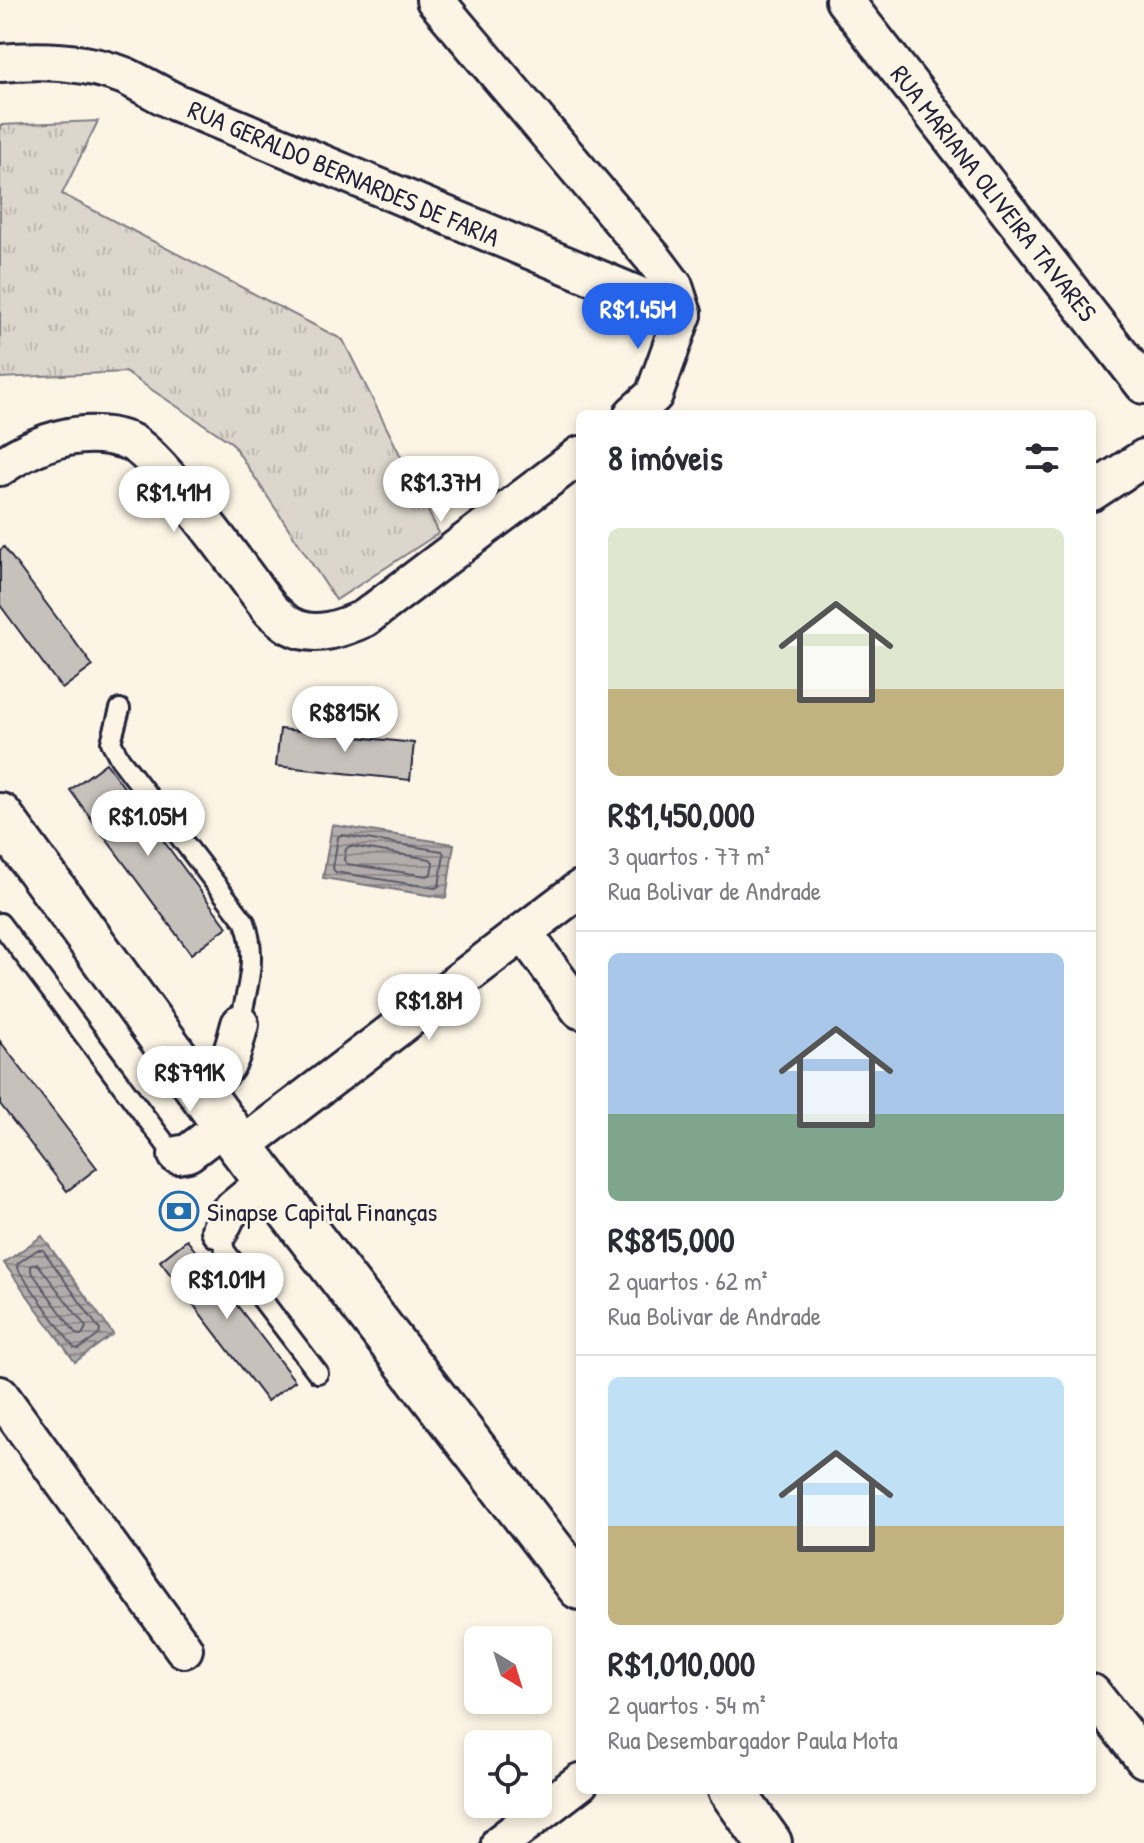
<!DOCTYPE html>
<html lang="pt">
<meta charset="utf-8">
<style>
:root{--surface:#fff;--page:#f2f2f3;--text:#2b2b33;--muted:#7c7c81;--line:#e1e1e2;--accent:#2563eb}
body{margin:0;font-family:"Patrick Hand",sans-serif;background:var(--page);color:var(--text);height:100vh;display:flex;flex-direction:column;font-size:30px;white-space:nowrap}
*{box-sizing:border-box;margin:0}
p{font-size:26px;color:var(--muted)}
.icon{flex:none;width:44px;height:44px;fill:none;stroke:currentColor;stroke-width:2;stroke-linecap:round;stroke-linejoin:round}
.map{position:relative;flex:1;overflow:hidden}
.details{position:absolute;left:576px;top:410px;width:520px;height:1384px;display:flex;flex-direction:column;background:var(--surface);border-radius:12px;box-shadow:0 4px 12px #0003}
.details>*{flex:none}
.needle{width:52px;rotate:142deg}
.buttons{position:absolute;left:464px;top:1626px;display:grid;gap:16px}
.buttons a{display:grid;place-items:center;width:88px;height:88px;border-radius:12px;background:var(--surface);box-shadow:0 4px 12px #0003;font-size:40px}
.price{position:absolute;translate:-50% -68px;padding:0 18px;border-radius:28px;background:#fff;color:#222;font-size:26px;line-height:52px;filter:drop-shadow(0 2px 4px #0008)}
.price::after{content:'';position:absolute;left:50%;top:48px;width:24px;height:18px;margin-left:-12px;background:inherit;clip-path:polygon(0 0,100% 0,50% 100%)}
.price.selected{background:var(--accent);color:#fff}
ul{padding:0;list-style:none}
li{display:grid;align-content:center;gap:16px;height:424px;padding:0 32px}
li+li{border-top:2px solid var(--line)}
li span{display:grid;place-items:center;height:248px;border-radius:12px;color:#555}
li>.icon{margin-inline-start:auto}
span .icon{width:144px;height:144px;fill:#fffc;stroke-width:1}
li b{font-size:34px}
h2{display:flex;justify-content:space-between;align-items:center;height:96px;padding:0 32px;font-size:34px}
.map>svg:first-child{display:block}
</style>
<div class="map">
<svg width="1144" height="1843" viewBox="0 0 1144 1843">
<defs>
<pattern id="grass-tufts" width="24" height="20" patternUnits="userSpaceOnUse" patternTransform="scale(2)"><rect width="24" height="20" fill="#dcd6cc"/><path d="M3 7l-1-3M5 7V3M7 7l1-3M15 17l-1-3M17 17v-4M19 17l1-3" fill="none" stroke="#bcb7b0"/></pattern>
<pattern id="water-rules" width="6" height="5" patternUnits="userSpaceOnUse" patternTransform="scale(2)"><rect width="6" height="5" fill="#b2adab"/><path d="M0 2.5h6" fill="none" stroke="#908c8c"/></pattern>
</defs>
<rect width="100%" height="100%" fill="#fcf5e5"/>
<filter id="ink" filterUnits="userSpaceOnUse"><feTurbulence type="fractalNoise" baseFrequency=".0125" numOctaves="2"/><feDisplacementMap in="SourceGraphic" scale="16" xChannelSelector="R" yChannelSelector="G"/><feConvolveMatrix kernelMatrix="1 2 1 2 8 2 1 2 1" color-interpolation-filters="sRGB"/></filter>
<g filter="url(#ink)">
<path fill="url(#grass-tufts)" stroke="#7f7c84" stroke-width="2" d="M98 121 62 194 343 340 439 533 336 600 232 443 125 372 0 378V125Z"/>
<g fill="url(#water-rules)" stroke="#78757e" stroke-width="2">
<path d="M332 825 454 844 446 898 323 878Z"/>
<path d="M42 1236 113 1334 75 1362 4 1263Z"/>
</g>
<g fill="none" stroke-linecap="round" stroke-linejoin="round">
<g stroke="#5c5a68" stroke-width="2">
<path d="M341 835 442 851 444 854 439 886 435 888 335 872 333 868 338 837Z"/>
<path d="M350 846 430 859 433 862 431 874 427 876 347 864 344 860 346 849Z"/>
<path d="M37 1250H43L100 1330 99 1335 79 1349 74 1348 17 1268 18 1263Z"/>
<path d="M37 1263 86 1327 82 1335 76 1334 31 1271V1266Z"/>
</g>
</g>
<g fill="#c6c1bb" stroke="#22223b" stroke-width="2">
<path d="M4 547 93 666 62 689 0 605V550Z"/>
<path d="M280 729 414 743 410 780 276 766Z"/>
<path d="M106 763 227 927 191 954 70 790Z"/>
<path d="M0 1041 97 1168 67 1191 0 1104Z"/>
<path d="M187 1240 295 1381 267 1401 160 1261Z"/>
</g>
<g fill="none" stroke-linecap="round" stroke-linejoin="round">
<g stroke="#22223b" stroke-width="24">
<g id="service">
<path d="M120 709 111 742 120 759 245 922C258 957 247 988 240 1024"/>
<path d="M0 923 168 1147 177 1155"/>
<path d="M220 1230 225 1251 318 1373"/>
</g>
</g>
<g stroke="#22223b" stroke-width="42">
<g id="minor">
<path d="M435 0 653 258 674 286 683 314"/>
<path d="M844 0 1144 385"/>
<path d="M0 63C41 59 86 61 125 76 142 84 159 94 175 102L683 314"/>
<path d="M633 414 654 395 683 314"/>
<path d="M0 467C37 442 83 425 128 441 156 450 247 579 271 610 277 615 284 623 291 626 315 639 343 628 365 618L580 455"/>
<path d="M1092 492 1144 458"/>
<path d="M524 933 580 1010"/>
<path d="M201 1089C232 1066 230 1060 240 1024"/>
<path d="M241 1147 580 889"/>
<path d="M177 1155 188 1153 225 1125"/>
<path d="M220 1230 228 1213 268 1180"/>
<path d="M0 1395 184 1649"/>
<path d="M1092 1693 1144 1759"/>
<path d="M500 1843 580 1782"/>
</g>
</g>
<g stroke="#22223b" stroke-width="50">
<g id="tertiary">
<path d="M0 816 241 1147 580 1587"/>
<path d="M731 1790 769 1843"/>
</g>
</g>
<use href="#service" stroke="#fcf5e5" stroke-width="18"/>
<use href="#minor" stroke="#fcf5e5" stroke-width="36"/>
<use href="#tertiary" stroke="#fcf5e5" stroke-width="44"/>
</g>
</g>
<defs>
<g id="bank-ring" transform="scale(2)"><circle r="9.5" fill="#fcf5e5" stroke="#1f6fb2" stroke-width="1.5"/><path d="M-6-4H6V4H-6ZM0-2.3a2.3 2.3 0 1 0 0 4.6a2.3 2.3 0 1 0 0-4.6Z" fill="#1f6fb2"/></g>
</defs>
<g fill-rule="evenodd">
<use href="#bank-ring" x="179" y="1211"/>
</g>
<g text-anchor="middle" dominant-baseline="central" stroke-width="6" stroke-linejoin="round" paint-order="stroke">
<g font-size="26" fill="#22223b" stroke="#fcf5e5">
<text transform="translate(344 173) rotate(23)">RUA GERALDO BERNARDES DE FARIA</text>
<text transform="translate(994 193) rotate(52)">RUA MARIANA OLIVEIRA TAVARES</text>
</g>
<g font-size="26" fill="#22223b" stroke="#fcf5e5" text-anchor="start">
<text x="207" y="1211">Sinapse Capital Finanças</text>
</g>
</g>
</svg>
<div class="buttons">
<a><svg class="needle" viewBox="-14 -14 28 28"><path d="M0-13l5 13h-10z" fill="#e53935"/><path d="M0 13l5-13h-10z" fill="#7c7c81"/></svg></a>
<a><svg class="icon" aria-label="locate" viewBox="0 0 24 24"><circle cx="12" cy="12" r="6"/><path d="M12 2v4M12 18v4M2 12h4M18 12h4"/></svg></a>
</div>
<b class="price selected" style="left:638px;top:351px">R$1.45M</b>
<b class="price" style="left:441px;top:524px">R$1.37M</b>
<b class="price" style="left:174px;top:534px">R$1.41M</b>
<b class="price" style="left:345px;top:754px">R$815K</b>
<b class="price" style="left:148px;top:858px">R$1.05M</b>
<b class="price" style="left:429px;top:1042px">R$1.8M</b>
<b class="price" style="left:190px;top:1114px">R$791K</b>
<b class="price" style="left:227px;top:1321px">R$1.01M</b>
<section class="details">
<h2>8 imóveis<svg class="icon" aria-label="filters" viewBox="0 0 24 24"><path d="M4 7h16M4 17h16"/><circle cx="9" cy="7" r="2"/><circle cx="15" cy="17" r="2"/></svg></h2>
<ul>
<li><span style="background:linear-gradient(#dfe7d0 65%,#c2b280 0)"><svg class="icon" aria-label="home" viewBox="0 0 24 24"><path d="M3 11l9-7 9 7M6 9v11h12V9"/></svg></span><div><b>R$1,450,000</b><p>3 quartos · 77 m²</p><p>Rua Bolivar de Andrade</p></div></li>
<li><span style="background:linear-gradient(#a9c7e8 65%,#7fa58c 0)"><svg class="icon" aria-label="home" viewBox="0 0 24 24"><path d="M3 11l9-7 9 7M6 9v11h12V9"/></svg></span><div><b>R$815,000</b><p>2 quartos · 62 m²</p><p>Rua Bolivar de Andrade</p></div></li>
<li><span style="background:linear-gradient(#bfe0f5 60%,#c2b280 0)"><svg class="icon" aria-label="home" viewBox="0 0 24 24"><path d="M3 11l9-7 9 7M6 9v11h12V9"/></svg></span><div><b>R$1,010,000</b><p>2 quartos · 54 m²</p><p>Rua Desembargador Paula Mota</p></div></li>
</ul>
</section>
</div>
